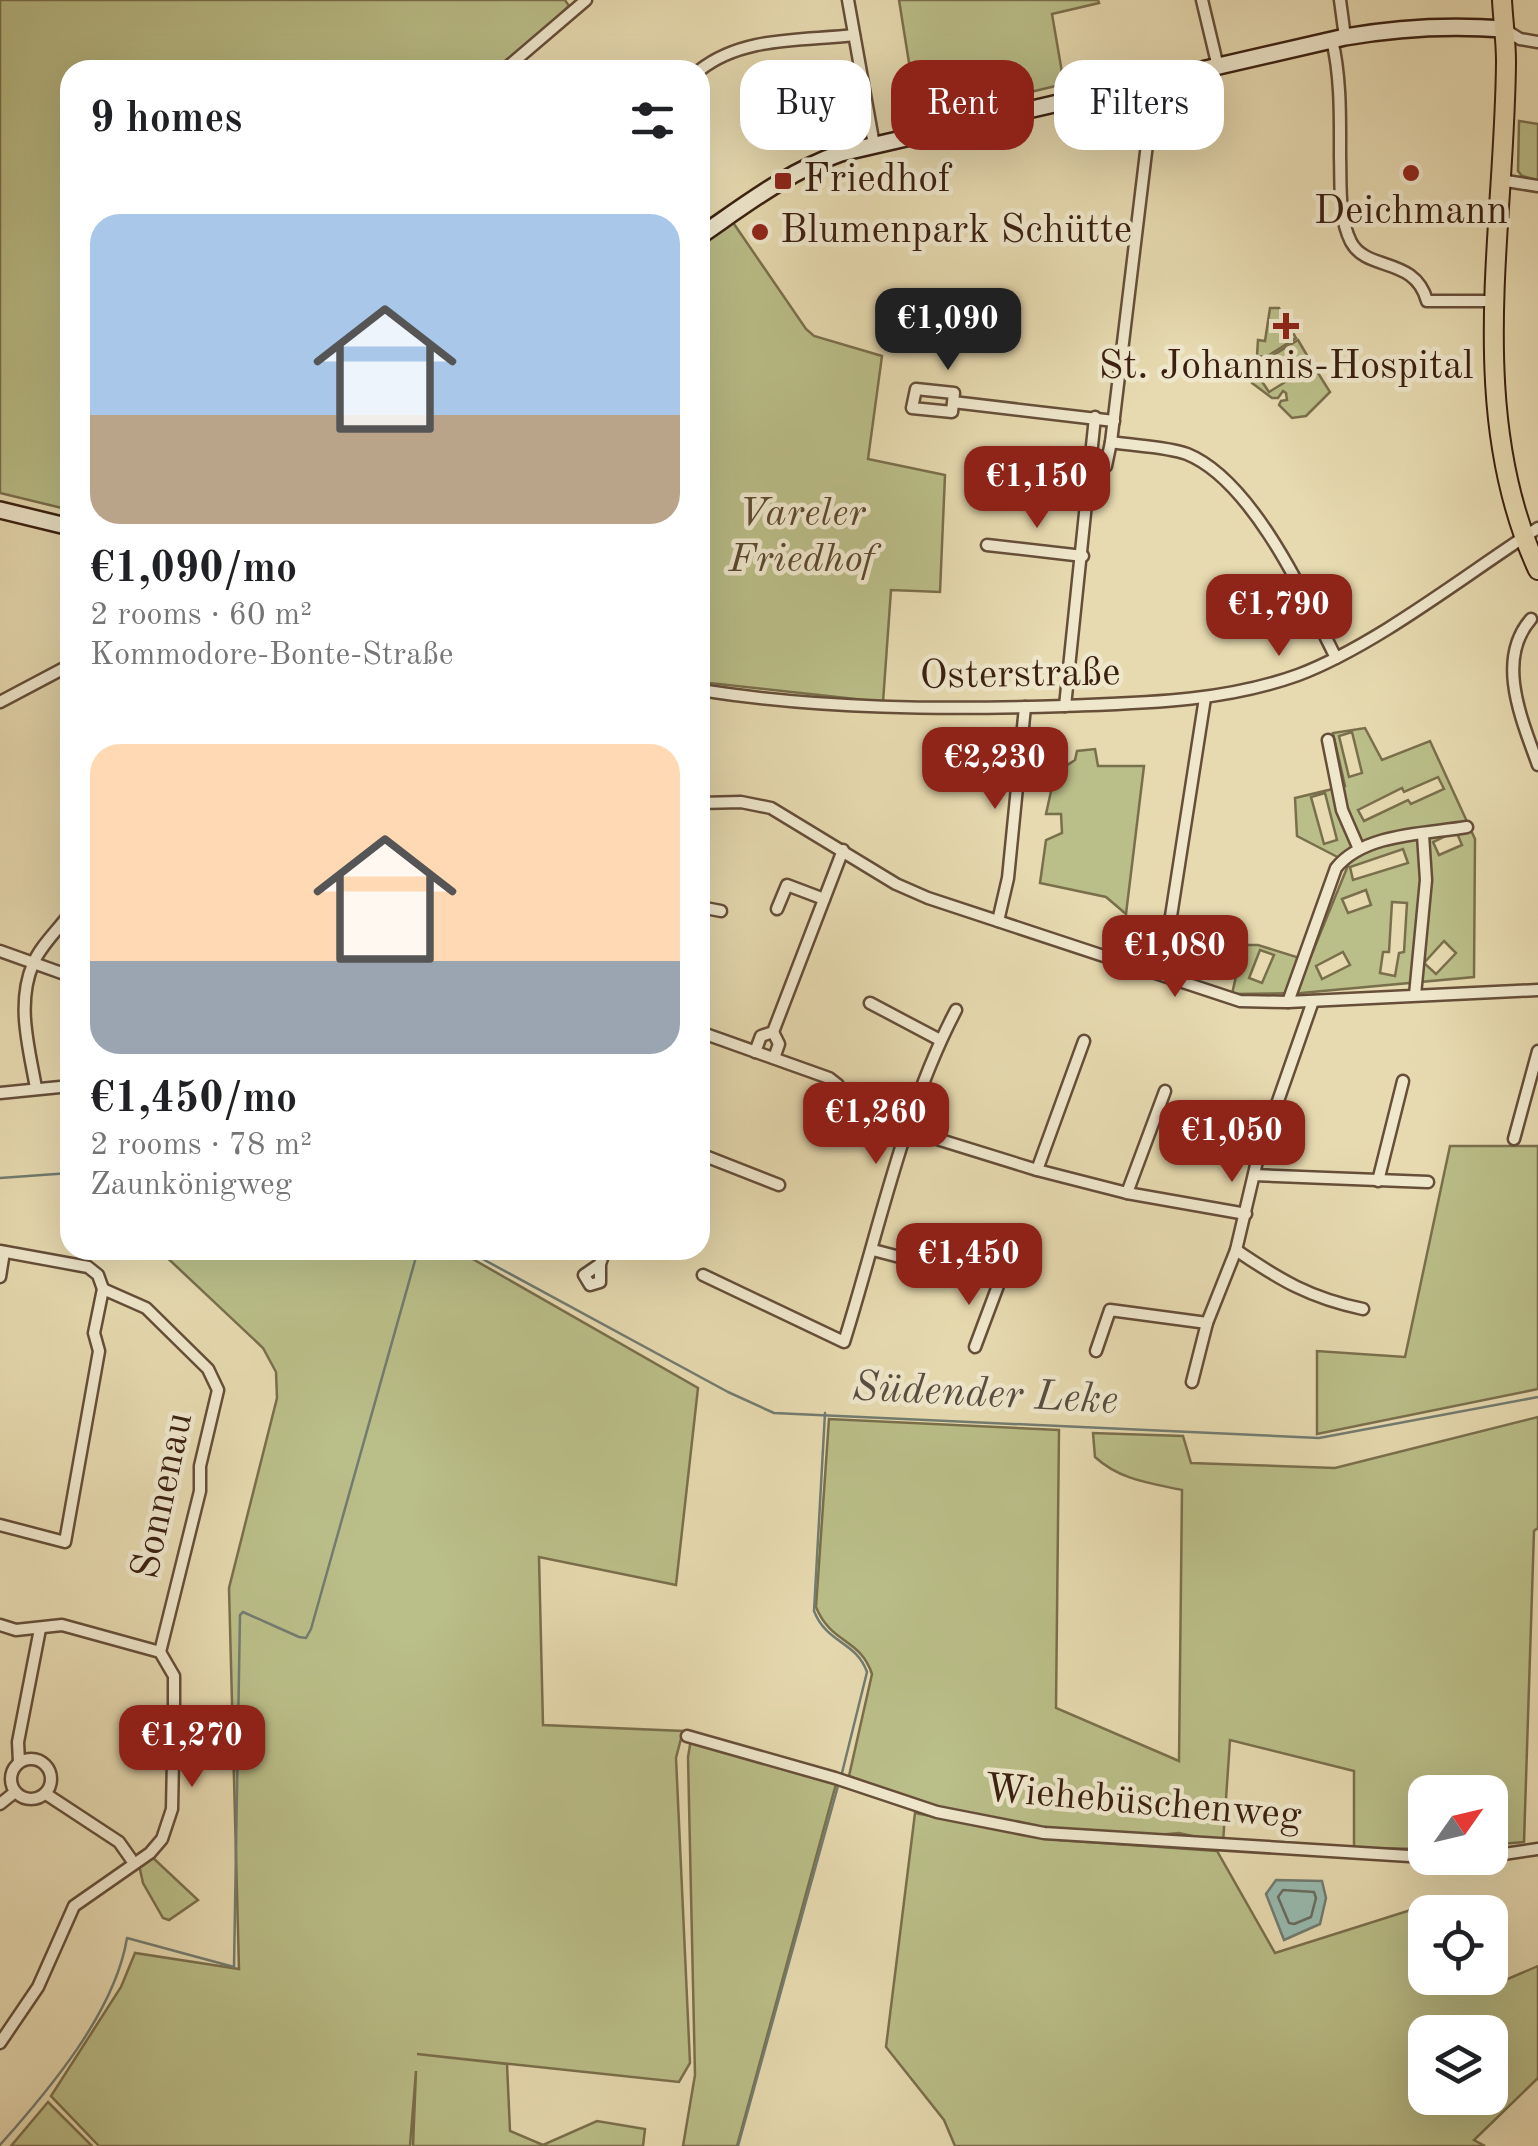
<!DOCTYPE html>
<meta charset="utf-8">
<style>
:root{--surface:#fff;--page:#f2f2f2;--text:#202124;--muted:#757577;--accent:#8f2418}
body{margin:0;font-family:"Old Standard TT",serif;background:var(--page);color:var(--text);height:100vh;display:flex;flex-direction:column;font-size:38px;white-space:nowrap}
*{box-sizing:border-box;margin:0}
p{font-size:32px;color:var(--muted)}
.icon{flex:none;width:55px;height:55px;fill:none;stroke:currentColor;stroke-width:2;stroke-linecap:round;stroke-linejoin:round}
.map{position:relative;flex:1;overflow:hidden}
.side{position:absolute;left:60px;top:60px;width:650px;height:1200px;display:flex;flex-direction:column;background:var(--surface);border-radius:30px;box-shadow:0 10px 40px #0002}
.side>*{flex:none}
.hud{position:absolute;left:740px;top:60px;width:648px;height:90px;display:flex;gap:20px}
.needle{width:65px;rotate:56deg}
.controls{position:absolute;left:1408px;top:1775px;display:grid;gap:20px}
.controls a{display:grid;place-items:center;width:100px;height:100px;border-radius:20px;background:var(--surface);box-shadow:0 10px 40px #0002;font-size:50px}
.price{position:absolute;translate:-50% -85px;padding:0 22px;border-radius:20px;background:var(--accent);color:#fff;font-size:32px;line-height:65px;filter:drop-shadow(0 2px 5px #0008)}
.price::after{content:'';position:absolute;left:50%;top:60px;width:30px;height:22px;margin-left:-15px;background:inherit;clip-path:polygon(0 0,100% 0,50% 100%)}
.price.current{background:#222;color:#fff}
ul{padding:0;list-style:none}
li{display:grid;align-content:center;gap:20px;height:530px;padding:0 30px}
li span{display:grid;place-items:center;height:310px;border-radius:30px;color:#555}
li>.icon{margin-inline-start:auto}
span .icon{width:180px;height:180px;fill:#fffc;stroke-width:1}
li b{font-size:42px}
h2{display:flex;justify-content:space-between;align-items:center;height:120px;padding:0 30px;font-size:42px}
.tag{padding:0 35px;border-radius:30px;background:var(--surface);box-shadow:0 10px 40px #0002;font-size:35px;line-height:90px}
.tag.current{background:var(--accent);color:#fff}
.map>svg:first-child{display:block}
</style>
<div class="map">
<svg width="1538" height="2146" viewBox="0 0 1538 2146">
<rect width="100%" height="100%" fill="#e7dab0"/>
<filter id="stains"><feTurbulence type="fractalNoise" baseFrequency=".002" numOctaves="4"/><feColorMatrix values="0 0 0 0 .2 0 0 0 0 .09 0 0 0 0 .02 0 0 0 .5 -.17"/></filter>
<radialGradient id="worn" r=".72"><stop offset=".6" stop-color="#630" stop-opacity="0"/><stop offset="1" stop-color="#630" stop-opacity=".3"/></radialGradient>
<g fill="#babe88" stroke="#7a6f4c" stroke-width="2.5" fill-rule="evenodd">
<path d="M0 0H565L569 6 500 70H70V510L0 493Z"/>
<path d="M899 0H1098L1099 3 1052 14 1064 84 918 119Z"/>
<path d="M1519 121 1538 124V180L1522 176 1518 171Z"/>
<path d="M732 221 806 329 814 336 882 356 868 459 945 475 940 592 891 590 883 702 700 682V243Z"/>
<path d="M1270 308H1279L1296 338 1266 357 1257 356 1258 340 1265 341Z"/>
<path d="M1298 340 1311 362 1285 379 1274 363 1257 374 1269 392 1313 365 1330 392 1306 416 1292 418 1279 405 1281 401 1287 400 1286 393 1283 391 1278 398H1272L1252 383C1257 362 1280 351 1298 340Z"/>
<path d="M1365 728 1382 760 1430 741 1475 839 1474 977 1301 993 1232 994 1243 945H1258L1309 961 1349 863 1297 836 1295 798 1345 786 1333 733ZM1352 732 1362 773 1349 777 1339 736ZM1438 777 1444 789 1411 804 1408 800 1364 821 1358 810 1402 788 1404 792ZM1325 793 1337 840 1324 844 1311 797ZM1456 831 1462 845 1439 855 1433 842ZM1403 849 1408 863 1353 880 1350 867ZM1366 890 1371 905 1348 913 1342 899ZM1392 902 1407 903 1404 952 1399 953 1395 976 1380 973 1383 952H1389ZM1444 941 1456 953 1436 974 1424 963ZM1260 950 1274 955 1262 983 1249 978ZM1343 952 1350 965 1322 979 1316 966Z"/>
<path d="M1095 749 1098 766H1144L1126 914 1106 897 1040 883 1046 840 1062 833 1061 814H1046L1055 773 1075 760 1077 751Z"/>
<path d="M1450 1146H1538V1389L1317 1434V1351L1405 1357Z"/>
<path d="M159 1250H457L698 1388 676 1585 539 1557 543 1725 683 1731 676 1758 690 2063 679 2082 417 2054 507 2064 510 2131 543 2145 597 2121 645 2129 643 2146H413L416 2071 410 2146H99L51 2096 121 1987 135 1953 239 1969 229 1588 277 1398 276 1372 263 1348Z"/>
<path d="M1538 1417V1528L1534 1531 1524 1842 1490 1845V1792H1425V1849L1354 1848V1771L1230 1740 1223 1843 1179 1833 1134 1837 1028 1827 935 1808 849 1776 872 1674C860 1638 831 1644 816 1607L829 1419 1059 1430 1056 1708 1179 1761 1182 1490C1150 1483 1120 1480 1095 1457L1093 1433 1183 1436 1191 1463 1335 1468Z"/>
<path d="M691 1739 836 1784 737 2146H683L695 2075 688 1757Z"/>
<path d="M915 1813 1059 1840 1217 1851 1275 1953 1417 1908 1425 1924V1978H1490V1940L1503 1981 1538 1966V2078L1474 2140 1485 2146H955L944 2120 886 2047ZM1425 2032H1490V2098H1425Z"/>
<path d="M151 1856 198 1900 169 1920 163 1918 143 1883 139 1865Z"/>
<path d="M48 2102 92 2146H11Z"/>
</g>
<path fill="#97baaf" stroke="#727c70" stroke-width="2.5" d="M1276 1880 1322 1881 1326 1898 1320 1924 1284 1940 1266 1894Z"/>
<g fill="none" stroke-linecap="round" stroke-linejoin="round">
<path stroke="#696d60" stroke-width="2.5" d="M1283 1890 1314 1892 1316 1898 1311 1917 1294 1924 1289 1923 1278 1897Z"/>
<g stroke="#727c70" stroke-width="2.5">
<path d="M0 1178 70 1173"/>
<path d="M466 1250 728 1392 774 1413 1319 1438 1538 1397"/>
<path d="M825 1413 814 1611C827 1644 856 1641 867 1672L842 1773"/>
<path d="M0 2145C49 2090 115 2012 127 1938L234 1967 240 1615 243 1612 299 1637 306 1638 311 1629 418 1250"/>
<path d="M738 2146 838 1786"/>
</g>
<g stroke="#664e39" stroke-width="15">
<g id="minor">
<path d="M848 0 874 145"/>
<path d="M1202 0 1218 67"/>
<path d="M1340 0 1345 37"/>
<path d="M1504 29 1520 39 1538 42"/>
<path d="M1332 40C1341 77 1340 118 1340 157 1341 184 1338 216 1351 242 1367 272 1415 256 1427 301H1495"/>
<path d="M504 70 586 0"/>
<path d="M700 70C743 36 802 41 854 35"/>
<path d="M1500 180 1538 186"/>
<path d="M953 402 952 412 912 408 916 389 954 393 953 402 1114 421"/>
<path d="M1111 442C1135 446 1165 446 1187 454 1252 480 1306 598 1336 658"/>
<path d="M1091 465 1106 466 1111 442 1147 144 1142 84"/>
<path d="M987 545 1083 556"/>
<path d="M1531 619C1495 660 1522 720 1538 765"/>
<path d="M700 690C821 709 942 710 1065 706 1143 703 1223 702 1298 675 1377 645 1465 575 1538 528"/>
<path d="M0 702 70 665"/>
<path d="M1065 706 1095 417"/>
<path d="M1328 740 1342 810 1359 849"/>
<path d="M700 803 741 802 771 808 896 884 928 898 1240 1001 1288 1002 1538 990"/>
<path d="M700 907 721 911"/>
<path d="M777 909 787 885 824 899"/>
<path d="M998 921 1008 878 1025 707"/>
<path d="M0 951 70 976"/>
<path d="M1162 974 1205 698"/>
<path d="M1415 995 1426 880 1423 835"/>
<path d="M1288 1002 1336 868C1364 833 1426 834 1467 827"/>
<path d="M870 1003 940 1040"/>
<path d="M700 1032 829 1078 838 1085"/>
<path d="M773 1032 779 1044 774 1058"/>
<path d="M755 1052 761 1036 773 1032 843 850"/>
<path d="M36 1088C29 1048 16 1004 33 964 40 946 59 929 70 913"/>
<path d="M0 1093 70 1086"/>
<path d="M908 1130 1037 1170 1127 1193 1246 1214"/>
<path d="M1514 1139 1538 1051"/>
<path d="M700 1154 779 1185"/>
<path d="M1037 1170 1084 1041"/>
<path d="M1254 1175 1428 1182"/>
<path d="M1378 1181 1403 1081"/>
<path d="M1127 1193 1165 1091"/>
<path d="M873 1250 999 1283 1016 1234"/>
<path d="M1236 1250C1280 1280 1310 1298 1363 1309"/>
<path d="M0 1251 88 1267 98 1275 103 1289"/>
<path d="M600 1264 584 1275 590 1285 600 1282V1264L605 1250"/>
<path d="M703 1275 844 1342C878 1234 903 1111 956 1010"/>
<path d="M0 1277 4 1252"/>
<path d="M975 1347 999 1283"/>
<path d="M1096 1351 1110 1310 1207 1323"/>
<path d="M1192 1382 1207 1323 1236 1250 1257 1161 1313 1001"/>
<path d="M0 1525 65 1542 99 1351 94 1333 103 1289 146 1308 208 1369 218 1390 200 1466V1491L160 1652"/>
<path d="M0 1625 16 1630 62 1625 160 1652 174 1676V1710L172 1809 162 1839 150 1853 74 1906 38 1987 0 2043"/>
<path d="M687 1736 835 1778 937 1812 1044 1833 1425 1857"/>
<circle cx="31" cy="1779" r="20"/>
<path d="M19 1762 18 1742 40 1629"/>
<path d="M46 1794 119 1842 131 1859"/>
<path d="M0 1804 15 1792"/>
<path d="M1490 1856 1538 1849"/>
</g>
</g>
<g stroke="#3b2011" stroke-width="20">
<g id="secondary">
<path d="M700 236C745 205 789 171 841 153L1345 37C1396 28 1452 25 1504 29"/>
<path d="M0 510 70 527"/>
</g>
</g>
<g stroke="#3b2011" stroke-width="22">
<path id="primary" d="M1502 0C1503 20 1506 41 1506 61 1505 230 1464 410 1538 570"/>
</g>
<use href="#minor" stroke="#efe7cc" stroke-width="10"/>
<use href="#secondary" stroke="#efe7cc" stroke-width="15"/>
<use href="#primary" stroke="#e7dab0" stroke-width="18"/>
</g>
<g fill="#8f2418" stroke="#efe7cc" stroke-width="4">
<circle cx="1411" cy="173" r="10"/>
<rect x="773" y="171" width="20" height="20" rx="5"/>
<circle cx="760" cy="232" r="10"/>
<path d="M1281 311h10v10h10v10h-10v10h-10v-10h-10v-10h10z"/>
</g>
<g text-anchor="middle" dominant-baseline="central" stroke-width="9" stroke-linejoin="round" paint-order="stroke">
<g font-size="40" fill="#3b2011" stroke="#efe7cc" text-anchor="start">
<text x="803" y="181">Friedhof</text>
<text x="1411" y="213" text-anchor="middle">Deichmann</text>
<text x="780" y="232">Blumenpark Schütte</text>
<text x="1286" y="368" text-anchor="middle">St. Johannis-Hospital</text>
</g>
<g font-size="40" font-style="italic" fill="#5b482f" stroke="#efe7cc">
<text x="802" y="515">Vareler<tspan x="802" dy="46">Friedhof</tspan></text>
</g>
<g font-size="40" fill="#3b2011" stroke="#efe7cc">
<text transform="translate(1020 676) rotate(-1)">Osterstraße</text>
<text transform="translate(164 1496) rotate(-78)">Sonnenau</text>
<text transform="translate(1143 1804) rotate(5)">Wiehebüschenweg</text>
</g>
<g font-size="42" font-style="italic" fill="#574e40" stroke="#efe7cc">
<text transform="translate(985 1395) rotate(3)">Südender Leke</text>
</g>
</g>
<rect width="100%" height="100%" filter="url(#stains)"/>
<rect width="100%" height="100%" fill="url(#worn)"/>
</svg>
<div class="controls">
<a><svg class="needle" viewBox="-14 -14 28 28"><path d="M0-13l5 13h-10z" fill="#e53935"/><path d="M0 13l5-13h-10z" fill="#757577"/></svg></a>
<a><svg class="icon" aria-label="locate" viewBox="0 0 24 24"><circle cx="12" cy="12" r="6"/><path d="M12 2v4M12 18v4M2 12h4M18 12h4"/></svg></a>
<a><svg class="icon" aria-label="layers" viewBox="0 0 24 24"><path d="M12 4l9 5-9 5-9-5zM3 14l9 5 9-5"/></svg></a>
</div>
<b class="price current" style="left:948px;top:373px">€1,090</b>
<b class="price" style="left:1037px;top:531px">€1,150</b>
<b class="price" style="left:1279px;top:659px">€1,790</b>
<b class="price" style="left:995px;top:812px">€2,230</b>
<b class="price" style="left:1175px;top:1000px">€1,080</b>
<b class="price" style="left:876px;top:1167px">€1,260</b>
<b class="price" style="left:1232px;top:1185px">€1,050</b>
<b class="price" style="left:969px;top:1308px">€1,450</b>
<b class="price" style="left:192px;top:1790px">€1,270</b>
<div class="hud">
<a class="tag">Buy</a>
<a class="tag current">Rent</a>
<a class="tag">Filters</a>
</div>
<section class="side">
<h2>9 homes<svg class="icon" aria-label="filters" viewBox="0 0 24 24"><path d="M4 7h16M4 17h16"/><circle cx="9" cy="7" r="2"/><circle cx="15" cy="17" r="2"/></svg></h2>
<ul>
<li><span style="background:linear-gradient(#a9c7e8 65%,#b9a48a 0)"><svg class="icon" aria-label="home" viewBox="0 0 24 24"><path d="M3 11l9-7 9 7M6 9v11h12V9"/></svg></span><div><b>€1,090/mo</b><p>2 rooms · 60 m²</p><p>Kommodore-Bonte-Straße</p></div></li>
<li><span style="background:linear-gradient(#ffd9b3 70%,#9aa5b1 0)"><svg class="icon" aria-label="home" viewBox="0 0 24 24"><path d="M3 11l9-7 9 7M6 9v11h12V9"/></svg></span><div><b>€1,450/mo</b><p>2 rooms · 78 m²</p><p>Zaunkönigweg</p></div></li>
</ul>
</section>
</div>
